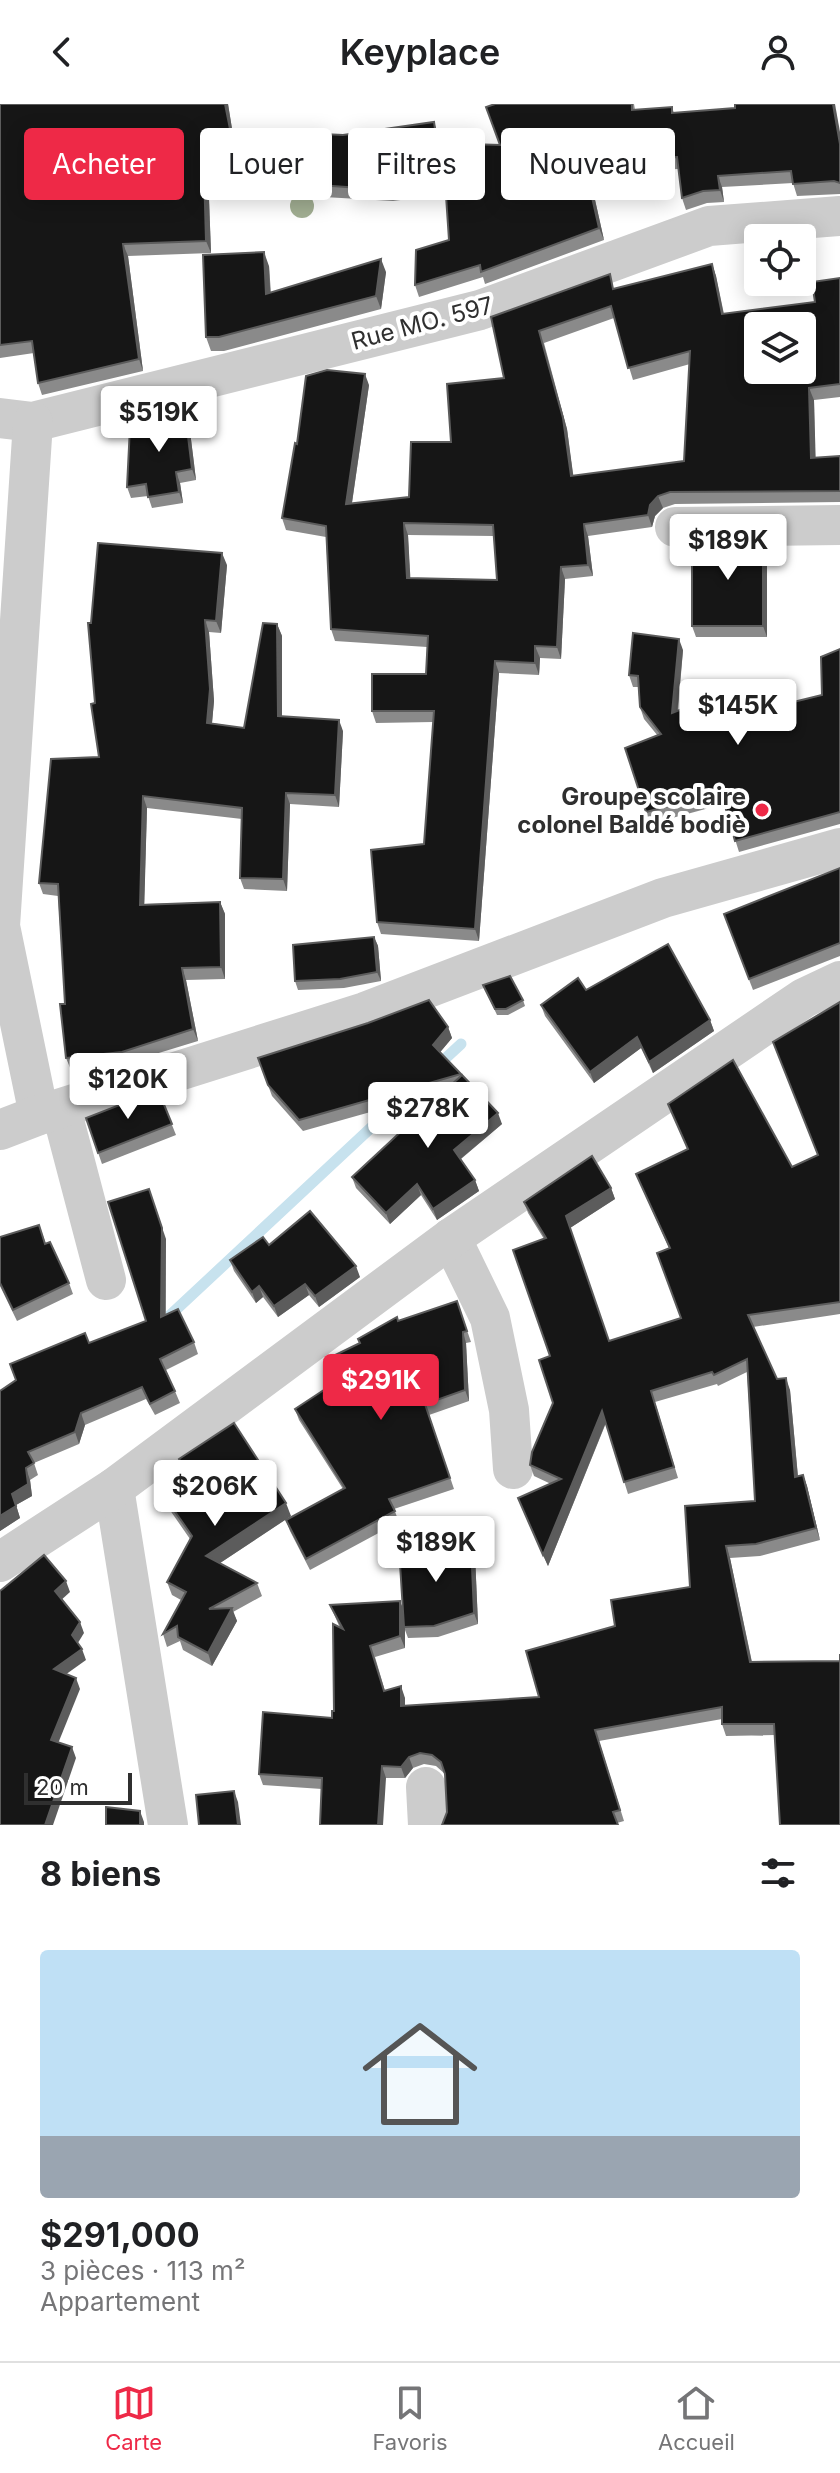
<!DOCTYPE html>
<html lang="fr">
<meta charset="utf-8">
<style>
:root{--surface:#fff;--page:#f6f6f6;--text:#202124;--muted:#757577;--line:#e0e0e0;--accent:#ee2947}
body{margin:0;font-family:Inter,sans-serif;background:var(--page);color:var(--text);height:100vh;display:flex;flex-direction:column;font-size:30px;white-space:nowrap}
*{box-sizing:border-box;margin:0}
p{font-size:26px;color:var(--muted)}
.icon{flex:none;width:44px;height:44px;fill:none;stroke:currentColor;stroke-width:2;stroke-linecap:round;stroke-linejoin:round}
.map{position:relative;height:1721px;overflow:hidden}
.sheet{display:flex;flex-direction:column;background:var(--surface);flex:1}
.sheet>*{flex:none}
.top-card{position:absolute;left:24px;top:24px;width:792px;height:72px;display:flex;gap:16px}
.buttons{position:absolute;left:744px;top:120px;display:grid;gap:16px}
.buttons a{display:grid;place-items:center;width:72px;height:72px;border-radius:8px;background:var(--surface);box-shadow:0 4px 20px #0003;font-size:40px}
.scale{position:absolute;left:24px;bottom:20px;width:108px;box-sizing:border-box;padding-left:8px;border:4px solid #2f2f2f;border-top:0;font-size:22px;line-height:28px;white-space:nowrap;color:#2f2f2f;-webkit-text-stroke:6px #fff;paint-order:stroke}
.price{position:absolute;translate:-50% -68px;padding:0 18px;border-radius:8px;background:#fff;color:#222;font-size:26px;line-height:52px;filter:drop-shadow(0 2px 4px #0008)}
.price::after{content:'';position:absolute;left:50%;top:48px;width:24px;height:18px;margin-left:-12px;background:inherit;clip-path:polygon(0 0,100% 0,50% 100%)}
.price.active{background:var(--accent);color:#fff}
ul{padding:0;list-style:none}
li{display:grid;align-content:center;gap:16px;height:424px;padding:0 40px}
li+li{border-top:2px solid var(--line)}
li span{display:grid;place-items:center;height:248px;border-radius:8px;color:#555}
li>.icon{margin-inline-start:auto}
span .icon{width:144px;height:144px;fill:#fffc;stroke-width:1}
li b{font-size:34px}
h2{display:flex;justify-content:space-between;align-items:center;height:96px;padding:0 40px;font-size:34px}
.tag{padding:0 28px;border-radius:8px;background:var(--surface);box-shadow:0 4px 20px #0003;font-size:28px;line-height:72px}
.tag.active{background:var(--accent);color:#fff}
header{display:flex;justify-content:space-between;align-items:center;height:104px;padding:0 40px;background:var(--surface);font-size:36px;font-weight:600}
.dock{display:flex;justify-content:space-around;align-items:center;height:112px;border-top:2px solid var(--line);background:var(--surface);font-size:22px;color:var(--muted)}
.dock a{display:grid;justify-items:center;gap:4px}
.dock .active{color:var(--accent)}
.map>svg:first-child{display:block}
</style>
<header><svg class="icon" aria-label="back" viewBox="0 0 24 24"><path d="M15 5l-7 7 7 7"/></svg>Keyplace<svg class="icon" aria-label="person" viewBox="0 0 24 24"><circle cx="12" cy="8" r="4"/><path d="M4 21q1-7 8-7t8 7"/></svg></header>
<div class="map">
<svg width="840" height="1721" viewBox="0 0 840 1721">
<rect width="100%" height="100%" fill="#fff"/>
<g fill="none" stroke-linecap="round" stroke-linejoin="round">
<g stroke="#c7e2ee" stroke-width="11">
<path d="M435 964 461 940"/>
<path d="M166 1215 405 992"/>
</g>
<g stroke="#ccc" stroke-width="40">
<path d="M0 314 33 318 480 206 709 122 840 112"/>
<path d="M33 318 0 822 39 1011"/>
<path d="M675 423 840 421"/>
<path d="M61 1005 106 1176"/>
<path d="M0 1026 39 1011 365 908 663 794 840 744"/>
<path d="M451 1134 490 1214 509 1306 513 1365"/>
<path d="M114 1384 168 1721"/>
<path d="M0 1458 114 1384 451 1134 804 894 840 877"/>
<path d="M426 1683 428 1721"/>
</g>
</g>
<circle fill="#a2af93" cx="302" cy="102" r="12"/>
<g fill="#8a8a8a" fill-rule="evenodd">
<path d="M0 0H228L234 37 207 41 211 149 128 152 143 267 42 291 38 279 34 249 0 254Z"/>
<path d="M495 0H634L635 6 672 3 674 9 840 28V90L797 92 793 79 722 83 724 98 707 99 686 106 682 94 678 65 589 69 604 136 485 180 483 173 419 193 415 181 449 136 446 90 393 97 324 93 319 81 343 31 438 30 439 39 500 41Z"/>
<path d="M712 160 716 172 724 210 815 198 840 174V293L814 296 815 354 840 352V398L675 400 663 404 655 412 652 423 588 432 593 472 565 475 561 555 540 554 539 571 499 569 479 837 381 830 377 818 424 740 433 618 376 619 372 607 426 570 427 543 335 537 331 525 326 433 286 426 282 414 297 340 369 281 352 399 409 393 504 274 491 213 615 185ZM614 214 633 276 690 260 684 357 573 372 567 325 544 239ZM408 431 494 432 497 476 410 474Z"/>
<path d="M269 162 271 189 386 168 381 205 224 247H211L206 233Z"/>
<path d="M185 308 189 319 196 376 180 379 183 399 152 404 148 392 131 394 127 383Z"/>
<path d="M763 434 767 445V533H696L692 522Z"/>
<path d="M227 461 221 529 209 528 214 597 212 619 244 624 277 520 282 532V612L343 627 339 703 290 700 287 787 244 785 240 774 242 715 147 704 144 800 220 798 225 810V875L186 876 198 937 126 959 71 966 66 954 65 900 58 792 43 790 39 779 99 653 95 599Z"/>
<path d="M840 545V720L739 748 724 700 650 720 625 644 658 632 644 615 640 603 638 583H633L629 571 683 546 678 607 777 602 822 591Z"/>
<path d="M840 764V852L753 886 724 810Z"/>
<path d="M374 833 378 842 381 877 344 884 298 886 295 877Z"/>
<path d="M483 881 523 896 525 902 508 911H497Z"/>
<path d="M586 886 710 916 714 927 653 969 641 944 594 979 545 912 541 901Z"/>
<path d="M840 898V1210L753 1223 777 1275 790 1286 798 1372 803 1371 807 1382 820 1436 760 1452 730 1454 752 1558 840 1721 775 1631 726 1632 722 1620V1615L599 1637 624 1717 617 1719 447 1708 445 1670 436 1662 424 1660 413 1664 405 1674H386L322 1685 263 1681 259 1670 332 1614 334 1607 340 1524 330 1501 402 1503 475 1451 478 1520 438 1533 408 1534 405 1526V1544L375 1553 385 1587 405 1594V1602L539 1593 615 1522 690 1483 755 1397 747 1268 718 1282 717 1280 655 1298 678 1374 628 1390 606 1319 548 1462 518 1394 551 1380 534 1372 530 1361 553 1299 544 1135 528 1109 524 1098 611 1084 615 1095 570 1124 609 1237 681 1214 669 1144 636 1070 688 1045 668 1000 792 1063 818 1051Z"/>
<path d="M448 923 452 934 440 948 461 970 502 1020 461 1055 475 1076 479 1087 437 1116 421 1091 390 1120 356 1084 352 1073 445 987 303 1027 272 992 258 954Z"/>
<path d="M158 986 176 1031 102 1060 86 1014Z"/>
<path d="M39 1121 46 1140 69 1179 73 1190 17 1217 0 1182V1133Z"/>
<path d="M166 1135V1211L194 1238 198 1250 166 1266 180 1299 155 1311 146 1295 85 1321 79 1340 34 1359 38 1371 30 1376 32 1392 16 1401 20 1414 0 1427V1287L89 1239 146 1217Z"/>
<path d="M269 1141 360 1173 319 1203 309 1191 278 1213 263 1193 256 1199 234 1167 230 1156Z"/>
<path d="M457 1197 471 1238 466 1239 469 1297 429 1311 454 1385 394 1405 399 1418 310 1466 290 1427 286 1416 343 1385 299 1316 295 1305 335 1279 325 1256 360 1239 398 1217Z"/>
<path d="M179 1355 291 1412 220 1459 257 1479 262 1492 233 1508 237 1517 212 1562 183 1546 180 1537 167 1543 163 1530 181 1496 172 1491 167 1478 190 1435 165 1399 160 1386 184 1369Z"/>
</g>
<g fill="#5c5c5c">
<path d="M225 0H228L234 37 230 25Z"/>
<path d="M833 0H835L840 28V40Z"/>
<path d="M434 18 438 30 441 50 437 39Z"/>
<path d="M203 29 207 41 211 149 206 137Z"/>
<path d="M584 58 589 69 604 136 599 124Z"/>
<path d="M718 72 722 83 724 98 720 86Z"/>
<path d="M123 140 128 152 143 267 139 255Z"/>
<path d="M264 148 269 162 271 204 266 190Z"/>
<path d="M381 155 386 168 381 205 376 192Z"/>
<path d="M712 160 716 172 726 222 722 210Z"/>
<path d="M539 227 567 325 575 384 571 372Z"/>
<path d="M365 270 369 281 350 412 346 400Z"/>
<path d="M809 284 814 296 816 366 811 354Z"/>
<path d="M185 308 189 319 196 376 192 365Z"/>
<path d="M176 368 180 379 183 399 179 388Z"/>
<path d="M658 392 663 404 655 412 652 423 648 411 650 401Z"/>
<path d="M404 419 408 431 411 485 407 474Z"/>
<path d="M584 420 588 432 593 472 588 461Z"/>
<path d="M763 434 767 445V533L763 522Z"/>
<path d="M222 449 227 461 221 529 216 517Z"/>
<path d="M561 463 565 475 561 555 557 543Z"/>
<path d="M205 516 209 528 214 597 211 630 207 619Z"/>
<path d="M277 520 282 532V624L278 612Z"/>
<path d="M679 535 683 546 676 621 672 609Z"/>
<path d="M535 542 540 554 539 571 535 559Z"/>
<path d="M495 557 499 569 479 837 475 825Z"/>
<path d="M339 616 343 627 339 703 335 691Z"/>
<path d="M286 689 290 700 287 787 283 775Z"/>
<path d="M143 692 147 704 144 812 140 801Z"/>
<path d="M220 798 225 810V875L221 863Z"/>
<path d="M374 833 378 842 381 877 377 868Z"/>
<path d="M182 864 186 876 198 937 193 925Z"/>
<path d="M710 916 714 927 653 969 649 958Z"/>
<path d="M448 923 452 934 437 952 433 941Z"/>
<path d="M637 933 641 944 594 979 590 968Z"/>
<path d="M498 1009 502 1020 458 1057 454 1046Z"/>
<path d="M475 1076 479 1087 437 1116 433 1105Z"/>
<path d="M417 1080 421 1091 390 1120 386 1109Z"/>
<path d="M611 1084 615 1095 570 1124 566 1112Z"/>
<path d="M149 1085 166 1135 165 1225 161 1213Z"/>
<path d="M356 1162 360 1173 319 1203 315 1192Z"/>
<path d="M305 1180 309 1191 278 1213 274 1202Z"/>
<path d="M259 1182 263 1193 256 1199 252 1188Z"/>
<path d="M463 1228 466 1239 469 1297 465 1286Z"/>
<path d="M786 1274 790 1286 799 1385 795 1373Z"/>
<path d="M602 1307 606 1318 548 1462 543 1451Z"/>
<path d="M81 1309 85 1321 79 1340 75 1328Z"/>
<path d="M26 1364 30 1376 32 1392 16 1401 20 1414 0 1427V1412Z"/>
<path d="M803 1371 807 1382 820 1436 816 1424Z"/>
<path d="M286 1399 291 1412 211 1465 206 1452Z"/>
<path d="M471 1440 475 1451 478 1520 474 1509Z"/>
<path d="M726 1442 730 1454 754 1569 750 1558Z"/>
<path d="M66 1477 70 1488 59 1498 55 1487Z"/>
<path d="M400 1497 405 1509V1544L400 1532Z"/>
<path d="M232 1504 237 1517 212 1562 208 1549Z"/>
<path d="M80 1518 84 1529 76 1542 72 1531Z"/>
<path d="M82 1545 86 1556 58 1576 54 1565Z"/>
<path d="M76 1574 80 1585 55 1647 51 1636Z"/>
<path d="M401 1582 405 1594V1614L401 1602Z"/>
<path d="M72 1643 76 1654 53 1721H45Z"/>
<path d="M409 1653 413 1664 405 1674 401 1663Z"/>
<path d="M382 1662 386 1674 383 1721H378Z"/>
<path d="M234 1687 238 1698 241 1721H238Z"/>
<path d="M140 1707 144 1718V1721H140Z"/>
</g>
<g fill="#161616" stroke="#5c5c5c" stroke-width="2" fill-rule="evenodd">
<path d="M0 0H225L230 25 203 29 206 137 123 140 139 255 38 279 32 237 0 241Z"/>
<path d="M495 0H632V6L672 3V9L735 4V0H833L840 40V79L834 77 793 80 791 67 718 72 720 86 703 87 682 94 677 53 584 58 599 124 481 168 480 161 415 181 416 146 449 136 445 77 388 86 319 81 323 30 343 31 434 18 437 39 500 41 486 3Z"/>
<path d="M264 148 266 190 381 155 376 192 219 233H206L203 151Z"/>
<path d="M712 160 722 210 815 198 812 178 840 174V280L809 284 811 354 840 352V387L670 388 658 392 650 401 648 411 584 420 588 461 561 463 557 543 535 542V559L495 557 475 825 377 818 371 746 424 740 434 607H372V570H426L428 532 331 525 326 422 282 414 295 339 297 340 306 272 327 266 365 270 346 400 409 393 411 338H451L447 280 504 274 491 213 610 170 613 185ZM611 202 628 264 690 247 684 357 571 372 563 314 539 227ZM758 222H802V266H758ZM404 419 493 421 497 476 407 474Z"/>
<path d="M185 308 192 365 176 368 179 388 148 393 146 380 127 383 130 323Z"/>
<path d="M763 434V522H692V435Z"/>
<path d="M98 439 222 449 216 517 205 516 210 585 207 619 244 624 263 519 277 520 278 612 339 616 335 691 286 689 283 775 240 774 242 704 143 692 140 801 220 798 221 863 182 864 193 925 122 948 66 954 60 900H65L58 780 39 779 51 655 99 653 91 600 95 599 88 519H91Z"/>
<path d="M633 529 679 535 672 609 750 579 759 603 775 597 777 602 822 591 821 553 840 545V708L735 737 721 688 646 708 625 644 661 630 640 603 638 572 629 571Z"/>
<path d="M840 764V839L749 875 724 810Z"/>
<path d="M374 833 377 868 340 875 295 877 293 841Z"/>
<path d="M668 840 710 916 649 958 637 933 590 968 541 901 578 874 586 886Z"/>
<path d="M510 872 523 896 506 905H495L483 881Z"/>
<path d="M429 896 448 923 433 941 461 970 299 1016 268 981 258 954 368 919Z"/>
<path d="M840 898V1198L748 1211 777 1275 786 1274 795 1373 803 1371 816 1424 756 1440 726 1442 750 1558 840 1557V1550V1721H780L774 1620H722V1603L595 1626 620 1706 613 1708 618 1721H442L447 1708 445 1670 441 1658 432 1651 420 1649 409 1653 401 1663 382 1662 378 1721H320L322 1674 259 1670 263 1608 332 1614V1607H334L333 1520 343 1525 330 1501 400 1497V1532L370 1542 384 1587 401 1582V1602L539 1593 526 1547 615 1522 611 1496 690 1483 685 1402 755 1397 747 1255 714 1271 712 1268 651 1287 674 1363 624 1378 602 1307 543 1451 518 1394 561 1375 530 1361 532 1348 553 1299 539 1256 550 1252 513 1146 546 1134 524 1098 592 1052 611 1084 566 1112 609 1237 681 1214 657 1149 670 1144 636 1070 688 1045 668 1000 733 956 792 1063 818 1051 773 938Z"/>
<path d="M462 971 498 1009 454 1046 475 1076 433 1105 417 1080 386 1109 352 1073Z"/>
<path d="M158 986 172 1020 98 1049 86 1014Z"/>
<path d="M149 1085 162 1124 161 1213 178 1205 194 1238 160 1255 175 1287 150 1300 142 1283 81 1309 75 1328 28 1348 34 1359 26 1364 28 1380 12 1390 16 1402 0 1412V1287L16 1276 10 1260 85 1229 89 1239 146 1217 108 1098Z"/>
<path d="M310 1107 356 1162 315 1192 305 1180 274 1202 259 1182 252 1188 230 1156 263 1133 269 1141Z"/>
<path d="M39 1121 45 1140 50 1138 69 1179 13 1206 0 1179V1133Z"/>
<path d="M457 1197 467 1227 463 1228 465 1286 425 1300 450 1374 389 1395 395 1407 306 1455 286 1416 345 1384 295 1305 336 1278 325 1256 360 1239 358 1235 397 1213 398 1217Z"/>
<path d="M234 1319 286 1399 206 1452 257 1479 209 1505 232 1504 208 1549 178 1533 177 1522 163 1530 186 1488 167 1478 192 1432 160 1386 187 1368 179 1355Z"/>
<path d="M471 1440 474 1509 434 1522 404 1523 399 1444Z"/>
<path d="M44 1451 66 1477 55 1487 80 1518 72 1531 82 1545 54 1565 76 1574 51 1636 72 1643 45 1721H0V1487Z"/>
<path d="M234 1687 238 1721H199L196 1691Z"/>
<path d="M106 1703 140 1707V1721H106Z"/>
</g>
<circle fill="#ee2947" stroke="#fff" stroke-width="3" cx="762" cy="706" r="8"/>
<g text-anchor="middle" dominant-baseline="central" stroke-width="8" stroke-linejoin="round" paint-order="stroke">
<g font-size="24" fill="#2f2f2f" stroke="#fff">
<text transform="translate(422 219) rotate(-15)">Rue MO. 597</text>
</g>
<g font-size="24" font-weight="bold" fill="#2f2f2f" stroke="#fff" text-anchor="end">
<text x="746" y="692">Groupe scolaire<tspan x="746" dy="28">colonel Baldé bodiè</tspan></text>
</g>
</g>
</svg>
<div class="buttons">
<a><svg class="icon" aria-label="locate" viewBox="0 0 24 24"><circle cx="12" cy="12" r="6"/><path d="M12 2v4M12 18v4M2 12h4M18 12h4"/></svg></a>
<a><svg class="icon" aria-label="layers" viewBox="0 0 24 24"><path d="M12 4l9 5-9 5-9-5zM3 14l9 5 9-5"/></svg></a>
</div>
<div class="scale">20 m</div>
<b class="price" style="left:159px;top:350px">$519K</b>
<b class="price" style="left:728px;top:478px">$189K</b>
<b class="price" style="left:738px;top:643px">$145K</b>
<b class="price" style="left:128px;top:1017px">$120K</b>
<b class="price" style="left:428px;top:1046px">$278K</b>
<b class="price active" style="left:381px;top:1318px">$291K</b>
<b class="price" style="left:215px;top:1424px">$206K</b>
<b class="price" style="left:436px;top:1480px">$189K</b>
<div class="top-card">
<a class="tag active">Acheter</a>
<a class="tag">Louer</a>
<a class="tag">Filtres</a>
<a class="tag">Nouveau</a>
</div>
</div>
<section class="sheet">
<h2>8 biens<svg class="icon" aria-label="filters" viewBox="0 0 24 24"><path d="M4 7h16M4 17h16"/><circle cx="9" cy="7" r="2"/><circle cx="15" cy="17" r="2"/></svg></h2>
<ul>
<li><span style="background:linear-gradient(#bfe0f5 75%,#9aa5b1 0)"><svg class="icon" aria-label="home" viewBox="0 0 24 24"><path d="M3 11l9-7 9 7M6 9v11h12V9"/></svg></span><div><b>$291,000</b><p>3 pièces · 113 m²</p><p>Appartement</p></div></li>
</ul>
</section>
<nav class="dock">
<a class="active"><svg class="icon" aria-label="map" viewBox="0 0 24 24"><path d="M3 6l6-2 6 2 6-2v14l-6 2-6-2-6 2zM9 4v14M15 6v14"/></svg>Carte</a>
<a><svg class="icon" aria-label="saved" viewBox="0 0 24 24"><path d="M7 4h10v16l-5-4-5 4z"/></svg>Favoris</a>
<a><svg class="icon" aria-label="home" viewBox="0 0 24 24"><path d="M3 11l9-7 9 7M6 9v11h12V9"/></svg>Accueil</a>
</nav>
